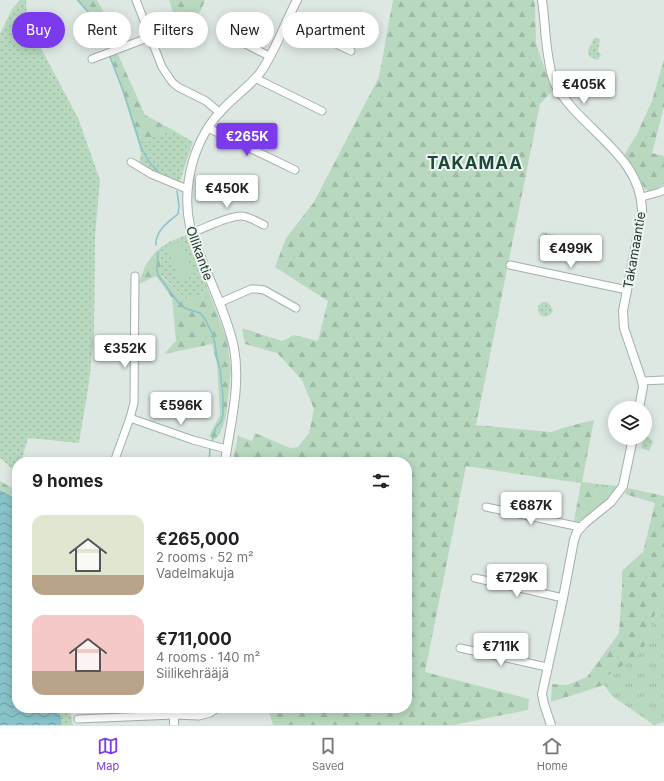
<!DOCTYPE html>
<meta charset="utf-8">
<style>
:root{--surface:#fff;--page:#f6f6f6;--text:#202124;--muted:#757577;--line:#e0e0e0;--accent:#7c3aed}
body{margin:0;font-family:Inter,sans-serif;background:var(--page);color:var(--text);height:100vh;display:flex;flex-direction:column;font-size:15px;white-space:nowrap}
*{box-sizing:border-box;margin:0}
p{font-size:13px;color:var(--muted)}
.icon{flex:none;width:22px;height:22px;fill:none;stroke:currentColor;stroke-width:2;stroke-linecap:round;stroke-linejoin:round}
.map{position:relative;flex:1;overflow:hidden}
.details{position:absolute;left:12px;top:457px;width:400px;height:256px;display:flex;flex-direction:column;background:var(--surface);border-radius:16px;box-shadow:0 2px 10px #0003}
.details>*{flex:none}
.banner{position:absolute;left:12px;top:12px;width:400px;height:36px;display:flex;gap:8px}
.controls{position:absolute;left:608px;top:401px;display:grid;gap:8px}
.controls a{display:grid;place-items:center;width:44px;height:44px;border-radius:50%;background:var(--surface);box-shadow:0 2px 10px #0003;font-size:20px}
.price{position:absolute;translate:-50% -34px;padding:0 9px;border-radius:4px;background:#fff;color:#222;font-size:13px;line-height:26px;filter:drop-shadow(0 1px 2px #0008)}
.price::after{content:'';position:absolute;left:50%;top:24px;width:12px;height:9px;margin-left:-6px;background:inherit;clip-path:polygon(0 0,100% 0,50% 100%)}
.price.active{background:var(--accent);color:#fff}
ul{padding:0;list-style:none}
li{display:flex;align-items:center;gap:12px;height:100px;padding:0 20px}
li span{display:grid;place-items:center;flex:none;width:112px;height:80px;border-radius:12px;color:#555}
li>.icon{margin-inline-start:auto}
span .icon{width:48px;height:48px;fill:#fffc;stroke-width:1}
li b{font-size:17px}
h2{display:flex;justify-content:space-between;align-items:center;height:48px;padding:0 20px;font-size:17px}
.tag{padding:0 14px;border-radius:18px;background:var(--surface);box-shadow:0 2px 10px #0003;font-size:14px;line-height:36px}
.tag.active{background:var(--accent);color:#fff}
.tabs{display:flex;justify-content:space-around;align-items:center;height:56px;border-top:1px solid var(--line);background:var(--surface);font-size:11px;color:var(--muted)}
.tabs a{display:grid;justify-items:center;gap:2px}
.tabs .active{color:var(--accent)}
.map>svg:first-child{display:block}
</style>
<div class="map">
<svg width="664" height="725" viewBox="0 0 664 725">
<defs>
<pattern id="grass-tufts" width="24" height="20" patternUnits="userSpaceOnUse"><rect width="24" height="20" fill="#b8d8bf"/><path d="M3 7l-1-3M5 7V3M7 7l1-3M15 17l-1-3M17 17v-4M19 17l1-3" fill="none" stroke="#9ebaa4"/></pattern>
<pattern id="forest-firs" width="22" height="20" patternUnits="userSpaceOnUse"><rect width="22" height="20" fill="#b8d8bf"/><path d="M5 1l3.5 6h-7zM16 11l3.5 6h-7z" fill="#9ebaa4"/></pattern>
<pattern id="park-dots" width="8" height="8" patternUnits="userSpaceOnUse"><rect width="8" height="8" fill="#b8d8bf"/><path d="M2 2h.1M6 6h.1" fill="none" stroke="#9ebaa4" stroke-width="1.8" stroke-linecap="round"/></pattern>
<pattern id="water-waves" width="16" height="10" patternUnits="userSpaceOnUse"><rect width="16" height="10" fill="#89c3ca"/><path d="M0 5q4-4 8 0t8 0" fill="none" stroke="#709fa4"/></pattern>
</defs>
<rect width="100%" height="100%" fill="#dee8e3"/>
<g fill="url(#grass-tufts)">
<path d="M598 484 618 486 613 494 599 506 578 522 574 521C581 513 592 508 596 497 597 493 597 488 598 484Z"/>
<path d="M664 603V722L654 725 612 696 604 685V677L645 644 656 611Z"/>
</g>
<g fill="url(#forest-firs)">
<path d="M76 0H97L121 43 107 46 91 16Z"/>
<path d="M169 0H205L201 10 187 26 182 25 178 26Z"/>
<path d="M393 0H534L535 7 536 43 552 91 540 104 476 425 551 432 566 427 594 420 582 482 598 484C597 488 597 493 596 497 592 508 581 513 574 521L581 483 524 475 466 466 425 672 529 699 528 710 453 725H273L268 708H407V462H239L233 460 238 436 252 441 255 433 290 448 298 447 309 433 314 409 302 380 277 353 245 344 242 328 282 341 294 335 318 341 328 301 275 267 286 238 314 202 379 77Z"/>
<path d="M117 52 145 115 173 130 138 142 119 81 110 55Z"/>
<path d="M664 59V107L652 153 664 156V184L651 192 645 189 634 170 623 157 637 134 652 101Z"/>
<path d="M160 248 161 276 186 299 203 295 209 292 227 340 231 370 226 416 220 434 215 439 209 436 220 415 217 364 212 344 164 354 176 341 172 298 156 276 139 284C143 268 148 259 160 248Z"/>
<path d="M0 481 17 491V500L0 490Z"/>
<path d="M628 488 664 496V603L656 611 645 644 640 654 605 677 604 685 551 702 552 684 567 685 587 677 619 633 622 587V571L643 552 655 503 625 494Z"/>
</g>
<g fill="url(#park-dots)">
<path d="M20 0H26L27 22 78 118 100 180 95 236 94 332 89 383 79 443 28 438 21 462H17V473L0 458V34L12 9Z"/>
<path d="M596 38 600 39 598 51 601 55 598 60C594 59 588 57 588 52 588 49 593 42 593 39Z"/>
<path d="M173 130 193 142 187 159 180 182 139 164 141 154 138 142Z"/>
<path d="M543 232 555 235 556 236V239C551 244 546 244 539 244V242L541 233Z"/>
<path d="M186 235 209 292 203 295 186 299 161 275 160 248 169 242Z"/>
<path d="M543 302H547L551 306 553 311C547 320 537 318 538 306Z"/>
<path d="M645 435 651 439 653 442 649 451 641 448 644 438H645Z"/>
<path d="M59 708H69L73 725H62Z"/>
</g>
<path fill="#b8d8bf" d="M180 241 194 275 180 280 166 246Z"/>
<path fill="url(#water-waves)" d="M0 490 17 500V708H59L62 725H0Z"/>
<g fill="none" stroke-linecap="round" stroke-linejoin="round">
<g stroke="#89c3ca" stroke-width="1.5">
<path d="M78 0 98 24 106 47"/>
<path d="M110 57 124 93 141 147 149 162 158 171"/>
<path d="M156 245C155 231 168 222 178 214L179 206 177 191"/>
<path d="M158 252 157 269 158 275 180 305 187 309 200 313 205 319 213 335 215 344 217 358 220 369 223 398V414L221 422 216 427 212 441"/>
<path d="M209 462 210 449"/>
</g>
<g stroke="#a2afaa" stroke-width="9">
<g id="minor">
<path d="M136 0 162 67 170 79 173 83 178 87 206 101 220 113"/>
<path d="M286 21 292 23 351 51"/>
<path d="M224 33 269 56"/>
<path d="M92 59 150 37"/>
<path d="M255 78 322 111"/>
<path d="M208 128 295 170"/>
<path d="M131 162 151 174 187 189"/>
<path d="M642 197 660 192 664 190"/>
<path d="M192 234 196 231C207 227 229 216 241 216 249 216 257 222 264 225"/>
<path d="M510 265 627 290"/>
<path d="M219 303 251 289H257L264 290 296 308"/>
<path d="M642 381 664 380"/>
<path d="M130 418 193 440 226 449"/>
<path d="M114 462 130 418 134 403 135 276"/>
<path d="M486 507 580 527"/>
<path d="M475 578 563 598"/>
<path d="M460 648 547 667"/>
<path d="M78 719 174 715 199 716 210 713 218 708"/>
</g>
</g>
<g stroke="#a2afaa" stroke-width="10">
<g id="tertiary">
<path d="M542 0C545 20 545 41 549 61 550 69 552 77 555 84 580 130 643 155 642 213L623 311 624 328 642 381 643 387 639 408"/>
<path d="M225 462C230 424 241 387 234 348 228 319 213 288 202 260 198 249 192 238 190 226 185 204 187 182 193 161 199 141 209 123 223 109 235 96 250 86 260 73 275 52 285 23 297 0"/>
<path d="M174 725V708"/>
<path d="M551 725 544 704 542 694 563 598 574 540 577 532 585 523 611 502 623 486 633 438"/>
</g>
</g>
<use href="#minor" stroke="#fff" stroke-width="7"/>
<use href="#tertiary" stroke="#fff" stroke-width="8"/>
</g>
<g text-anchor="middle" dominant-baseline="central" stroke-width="4" stroke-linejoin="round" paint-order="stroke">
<g font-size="13" fill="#213630" stroke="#eef5f1">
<text transform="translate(634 250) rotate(-80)">Takamaantie</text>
<text transform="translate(200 253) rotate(70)">Ollikantie</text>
</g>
<g font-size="17" font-weight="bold" letter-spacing="1" fill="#1e473b" stroke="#eef5f1">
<text x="475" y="163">TAKAMAA</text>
</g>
</g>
</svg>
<div class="controls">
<a><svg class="icon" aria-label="layers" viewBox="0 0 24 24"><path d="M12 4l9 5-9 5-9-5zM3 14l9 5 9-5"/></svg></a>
</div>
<b class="price" style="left:584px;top:105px">€405K</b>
<b class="price active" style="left:247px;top:157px">€265K</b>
<b class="price" style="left:227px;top:209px">€450K</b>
<b class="price" style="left:571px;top:269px">€499K</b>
<b class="price" style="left:125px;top:369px">€352K</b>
<b class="price" style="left:181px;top:426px">€596K</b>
<b class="price" style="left:531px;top:526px">€687K</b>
<b class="price" style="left:517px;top:598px">€729K</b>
<b class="price" style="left:501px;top:667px">€711K</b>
<div class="banner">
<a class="tag active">Buy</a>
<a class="tag">Rent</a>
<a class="tag">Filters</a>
<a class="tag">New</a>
<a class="tag">Apartment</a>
</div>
<section class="details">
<h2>9 homes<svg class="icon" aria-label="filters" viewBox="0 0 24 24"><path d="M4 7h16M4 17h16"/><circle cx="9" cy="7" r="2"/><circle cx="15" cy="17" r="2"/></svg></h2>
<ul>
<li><span style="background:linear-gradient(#dfe7d0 75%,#b9a48a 0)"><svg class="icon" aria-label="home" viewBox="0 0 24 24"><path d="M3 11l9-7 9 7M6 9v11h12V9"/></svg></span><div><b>€265,000</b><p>2 rooms · 52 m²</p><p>Vadelmakuja</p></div></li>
<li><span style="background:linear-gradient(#f6c9c9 70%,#b9a48a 0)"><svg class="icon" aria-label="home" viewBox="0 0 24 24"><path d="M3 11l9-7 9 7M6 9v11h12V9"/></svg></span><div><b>€711,000</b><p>4 rooms · 140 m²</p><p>Siilikehrääjä</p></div></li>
</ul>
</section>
</div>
<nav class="tabs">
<a class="active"><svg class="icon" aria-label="map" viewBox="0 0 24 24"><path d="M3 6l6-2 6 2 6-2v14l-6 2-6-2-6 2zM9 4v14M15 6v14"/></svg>Map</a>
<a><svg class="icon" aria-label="saved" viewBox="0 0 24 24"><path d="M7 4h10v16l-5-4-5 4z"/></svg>Saved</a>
<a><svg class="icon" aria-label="home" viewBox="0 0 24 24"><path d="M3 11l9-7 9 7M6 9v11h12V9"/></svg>Home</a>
</nav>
